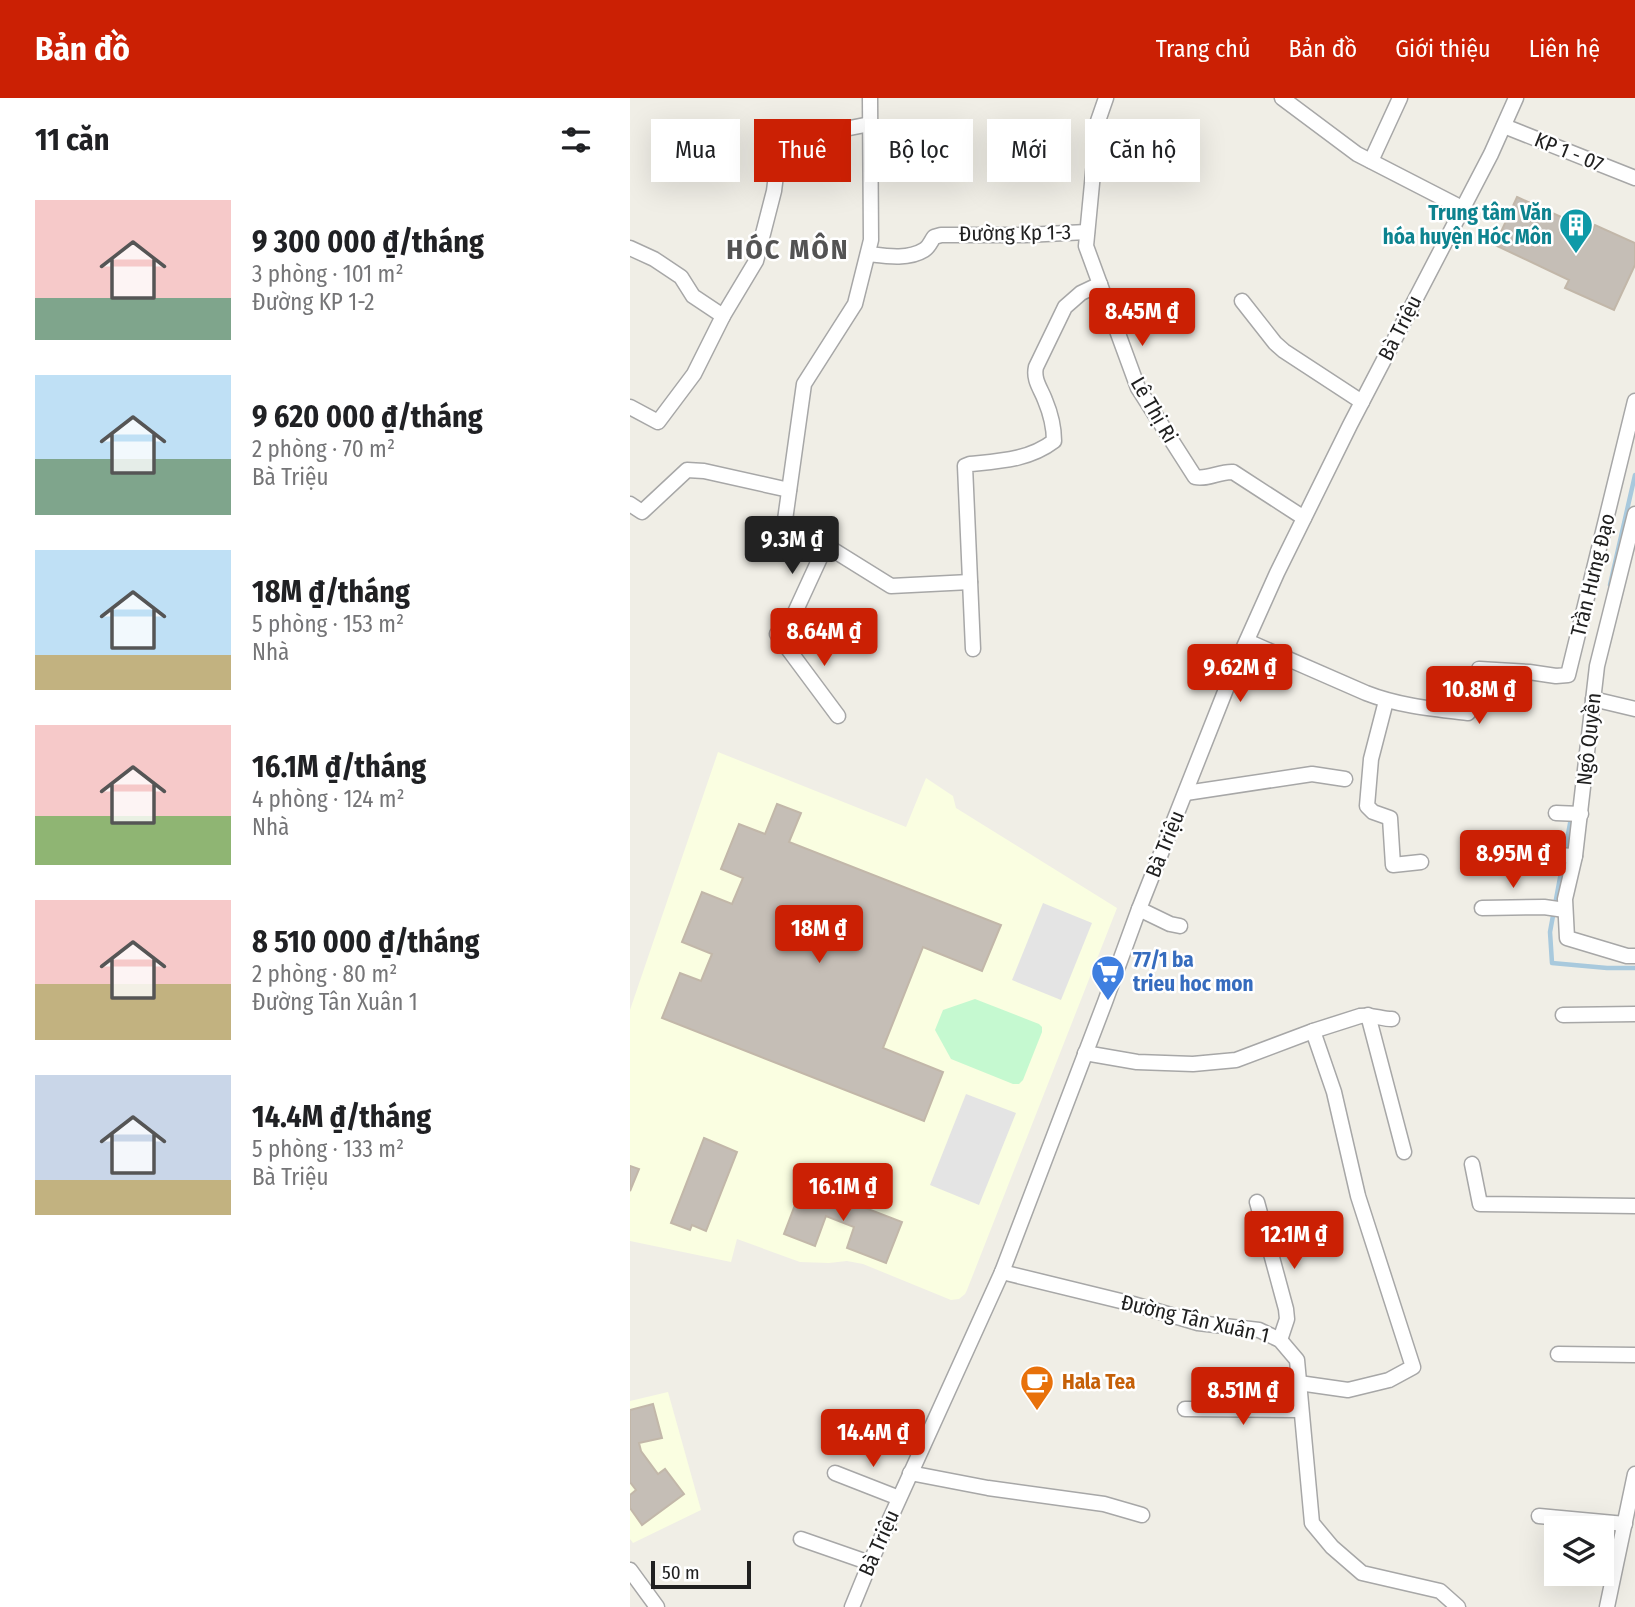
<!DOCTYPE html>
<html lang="vi">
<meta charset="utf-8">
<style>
:root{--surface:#fff;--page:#f6f6f6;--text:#202124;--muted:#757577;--accent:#cb2004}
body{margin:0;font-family:"Fira Sans Condensed",sans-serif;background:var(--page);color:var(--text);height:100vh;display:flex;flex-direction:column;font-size:26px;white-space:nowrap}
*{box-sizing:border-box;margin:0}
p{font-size:23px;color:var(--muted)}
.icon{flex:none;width:38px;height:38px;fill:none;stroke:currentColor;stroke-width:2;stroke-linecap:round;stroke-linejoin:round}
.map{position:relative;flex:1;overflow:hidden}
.details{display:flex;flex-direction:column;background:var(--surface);width:630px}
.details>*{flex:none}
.top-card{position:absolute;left:21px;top:21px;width:665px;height:63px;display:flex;gap:14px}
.tools{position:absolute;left:914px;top:1418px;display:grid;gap:14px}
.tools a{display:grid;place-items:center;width:70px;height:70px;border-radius:0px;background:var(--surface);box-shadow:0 7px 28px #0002;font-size:35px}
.scale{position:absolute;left:21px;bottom:18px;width:100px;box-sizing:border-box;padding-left:7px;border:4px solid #202020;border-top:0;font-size:19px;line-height:24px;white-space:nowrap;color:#202020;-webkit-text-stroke:5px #fff;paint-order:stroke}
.price{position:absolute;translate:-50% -60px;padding:0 16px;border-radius:7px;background:var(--accent);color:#fff;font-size:23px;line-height:46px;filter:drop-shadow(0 2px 4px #0008)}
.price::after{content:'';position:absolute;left:50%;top:42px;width:21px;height:16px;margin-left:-10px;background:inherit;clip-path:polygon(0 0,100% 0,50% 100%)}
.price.active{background:#222;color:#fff}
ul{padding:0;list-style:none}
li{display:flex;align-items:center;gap:21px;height:175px;padding:0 35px}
li span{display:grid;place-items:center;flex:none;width:196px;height:140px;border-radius:0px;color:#555}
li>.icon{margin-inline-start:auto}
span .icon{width:84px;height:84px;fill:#fffc;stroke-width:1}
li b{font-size:30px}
h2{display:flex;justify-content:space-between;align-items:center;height:84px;padding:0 35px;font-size:30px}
.chip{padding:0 24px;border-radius:0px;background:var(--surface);box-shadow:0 7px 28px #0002;font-size:24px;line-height:63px}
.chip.active{background:var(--accent);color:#fff}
header{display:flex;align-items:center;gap:42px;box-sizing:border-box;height:98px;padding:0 35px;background:var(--accent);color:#fff}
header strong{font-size:33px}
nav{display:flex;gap:38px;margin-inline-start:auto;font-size:24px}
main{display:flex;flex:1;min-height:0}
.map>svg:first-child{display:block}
</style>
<header>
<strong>Bản đồ</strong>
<nav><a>Trang chủ</a><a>Bản đồ</a><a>Giới thiệu</a><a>Liên hệ</a></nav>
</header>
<main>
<section class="details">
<h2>11 căn<svg class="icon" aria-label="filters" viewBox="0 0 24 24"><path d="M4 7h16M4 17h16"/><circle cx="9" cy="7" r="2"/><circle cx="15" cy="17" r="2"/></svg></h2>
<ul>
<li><span style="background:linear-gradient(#f6c9c9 70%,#7fa58c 0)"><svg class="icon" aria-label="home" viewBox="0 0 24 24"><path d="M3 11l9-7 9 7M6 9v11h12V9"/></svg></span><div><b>9 300 000 ₫/tháng</b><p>3 phòng · 101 m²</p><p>Đường KP 1-2</p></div></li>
<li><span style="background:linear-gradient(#bfe0f5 60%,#7fa58c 0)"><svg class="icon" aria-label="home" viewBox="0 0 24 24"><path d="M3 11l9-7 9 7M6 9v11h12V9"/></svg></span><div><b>9 620 000 ₫/tháng</b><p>2 phòng · 70 m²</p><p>Bà Triệu</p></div></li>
<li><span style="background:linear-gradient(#bfe0f5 75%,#c2b280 0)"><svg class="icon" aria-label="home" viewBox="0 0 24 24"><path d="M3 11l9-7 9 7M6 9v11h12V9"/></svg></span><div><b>18M ₫/tháng</b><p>5 phòng · 153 m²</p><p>Nhà</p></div></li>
<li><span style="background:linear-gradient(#f6c9c9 65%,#8fb573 0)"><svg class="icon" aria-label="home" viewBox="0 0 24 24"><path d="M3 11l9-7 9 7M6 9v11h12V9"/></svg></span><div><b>16.1M ₫/tháng</b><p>4 phòng · 124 m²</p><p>Nhà</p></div></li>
<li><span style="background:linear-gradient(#f6c9c9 60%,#c2b280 0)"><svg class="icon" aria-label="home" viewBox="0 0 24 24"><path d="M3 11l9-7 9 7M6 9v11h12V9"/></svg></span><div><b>8 510 000 ₫/tháng</b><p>2 phòng · 80 m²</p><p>Đường Tân Xuân 1</p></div></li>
<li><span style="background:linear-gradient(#c9d6e8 75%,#c2b280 0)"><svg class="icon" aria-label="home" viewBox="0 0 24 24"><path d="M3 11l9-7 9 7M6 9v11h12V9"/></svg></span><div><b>14.4M ₫/tháng</b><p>5 phòng · 133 m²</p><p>Bà Triệu</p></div></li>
</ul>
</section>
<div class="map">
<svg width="1005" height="1509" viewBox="0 0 1005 1509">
<rect width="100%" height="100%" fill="#f0eee6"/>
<g fill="#fafee1">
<path d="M88 654 276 729 296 680 323 698 326 710 487 810 337 1192 335 1196 329 1201 321 1202 233 1166 217 1163 199 1165 170 1164 107 1141 101 1164 0 1143V912Z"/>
<path d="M38 1294 71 1412 3 1445 0 1441V1303Z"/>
</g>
<path fill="#c5f9d0" d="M345 901 409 926 412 929V934L393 982 389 986H383L321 961 305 932 313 912Z"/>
<g fill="#e4e4e4">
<path d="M413 805 462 825 431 902 382 882Z"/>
<path d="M336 996 386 1015 349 1107 300 1087Z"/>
</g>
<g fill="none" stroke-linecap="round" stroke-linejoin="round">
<g stroke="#a8c9dd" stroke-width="4.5">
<path d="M980 487 1005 377"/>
<path d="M941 720 920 834 922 865 977 870H1005"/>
</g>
</g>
<g fill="#c5beb6" stroke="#c2b7a9" stroke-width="2">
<path d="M887 99 962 133 965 127 1005 145V167L984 212 935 190 939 182 865 147Z"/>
<path d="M147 706 171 715 159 744 371 827 352 873 293 849 253 950 313 974 294 1023 32 920 50 875 71 883 82 856 52 844 72 794 102 806 113 780 91 771 109 726 135 736Z"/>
<path d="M74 1040 107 1054 76 1133 62 1127 60 1132 41 1125Z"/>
<path d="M0 1068 9 1071 0 1093Z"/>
<path d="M173 1086 272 1124 256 1165 217 1150 224 1129 196 1118 185 1148 154 1136Z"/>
<path d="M23 1306 32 1340 9 1345 11 1353 28 1376 35 1371 54 1396 12 1427 0 1410V1397L6 1392 0 1384V1312Z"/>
</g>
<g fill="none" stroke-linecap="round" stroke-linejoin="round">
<g stroke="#a7a7a7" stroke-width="17">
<g id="minor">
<path d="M240 0 241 142 225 206 174 286 155 422 261 488 340 484"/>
<path d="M476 0 468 23 456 148 508 290 565 379C578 382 590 373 603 374L674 420"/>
<path d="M652 0 727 56 832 110"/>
<path d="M874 28 1005 80"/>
<path d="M741 63 770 0"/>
<path d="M0 150 24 161 51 179 63 198 93 218"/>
<path d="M238 156C255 158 278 162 294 152 299 149 301 143 304 139L311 137H395L457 134"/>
<path d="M612 203 645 245 654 253 732 304"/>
<path d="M0 309 28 324 64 276 93 218 126 163 144 93 148 61 144 45 240 26"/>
<path d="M0 406 12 414 57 372 74 373 159 392"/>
<path d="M1005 416 967 568 945 758 935 801 937 840 997 858H1005"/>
<path d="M196 447 161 523 147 536 208 618"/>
<path d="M617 543 736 595C769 608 803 611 838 615L849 571 899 574 926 578 938 577 1005 303"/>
<path d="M343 551 335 368 340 366C370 363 399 362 424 343 424 330 420 314 415 302 411 291 403 282 406 269L435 209 451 195 470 186"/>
<path d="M963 601 1005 611"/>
<path d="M756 603 741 661 737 708 743 714 760 720 763 767 791 764"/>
<path d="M556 695 682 676 715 681"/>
<path d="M926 715 951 716"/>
<path d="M924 757 945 758"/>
<path d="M852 810 914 809 935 812"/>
<path d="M509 811 540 826 550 828"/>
<path d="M738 917 774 1054"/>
<path d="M933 917 1005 916"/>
<path d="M683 933 730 918C742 916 751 921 762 921"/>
<path d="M455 955 507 964 563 966 606 962 683 933 704 994 728 1098 783 1269 759 1282 718 1292 669 1285"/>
<path d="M842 1066 850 1106 1005 1108"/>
<path d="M627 1104 656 1211 657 1221 650 1242"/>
<path d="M372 1174 503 1206 568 1225 629 1232 650 1242 667 1262 682 1425 702 1449 732 1475 810 1493 828 1509"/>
<path d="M928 1256 1005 1257"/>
<path d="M555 1311 671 1312"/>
<path d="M205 1375 269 1400"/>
<path d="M280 1375 358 1390 474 1406 512 1417"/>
<path d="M909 1418 995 1426"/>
<path d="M171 1441 240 1465"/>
<path d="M0 1472 27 1509"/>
<path d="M222 1509 240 1465 372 1174 475 904 509 811 604 571 647 475 720 327 861 56 886 0"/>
<path d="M977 1509 1005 1376"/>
</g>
</g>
<use href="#minor" stroke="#fff" stroke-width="14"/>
</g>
<defs>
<g id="building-pin" transform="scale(1.75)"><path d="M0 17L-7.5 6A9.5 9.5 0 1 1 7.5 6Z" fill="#0f9aa8" stroke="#fff"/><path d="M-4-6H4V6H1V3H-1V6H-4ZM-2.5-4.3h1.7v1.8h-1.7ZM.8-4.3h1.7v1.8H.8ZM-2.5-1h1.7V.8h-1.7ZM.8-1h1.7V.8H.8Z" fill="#fff"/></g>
<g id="supermarket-pin" transform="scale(1.75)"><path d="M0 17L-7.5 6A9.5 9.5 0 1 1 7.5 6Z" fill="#3f7fe0" stroke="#fff"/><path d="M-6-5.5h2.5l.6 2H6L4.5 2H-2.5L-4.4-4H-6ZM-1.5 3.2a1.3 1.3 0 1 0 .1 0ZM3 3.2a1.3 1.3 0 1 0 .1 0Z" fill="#fff"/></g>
<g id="cafe-pin" transform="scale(1.75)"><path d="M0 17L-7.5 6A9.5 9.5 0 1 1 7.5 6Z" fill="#e8710a" stroke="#fff"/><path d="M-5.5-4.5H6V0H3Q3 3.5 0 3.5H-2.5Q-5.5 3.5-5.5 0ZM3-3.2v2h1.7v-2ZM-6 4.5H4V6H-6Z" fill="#fff"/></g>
</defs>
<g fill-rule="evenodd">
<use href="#building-pin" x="946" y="127"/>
<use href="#supermarket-pin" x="478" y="874"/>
<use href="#cafe-pin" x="407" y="1284"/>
</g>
<g text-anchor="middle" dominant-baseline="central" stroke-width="5" stroke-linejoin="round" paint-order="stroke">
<g font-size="21" fill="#202020" stroke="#fff">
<text transform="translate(939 54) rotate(22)">KP 1 - 07</text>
<text transform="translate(385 135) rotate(-1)">Đường Kp 1-3</text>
<text transform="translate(770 230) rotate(-63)">Bà Triệu</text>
<text transform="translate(524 312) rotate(60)">Lê Thị Ri</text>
<text transform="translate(963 477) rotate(-76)">Trần Hưng Đạo</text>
<text transform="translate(959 641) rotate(-84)">Ngô Quyền</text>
<text transform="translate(535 746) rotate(-68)">Bà Triệu</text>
<text transform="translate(565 1221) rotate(13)">Đường Tân Xuân 1</text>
<text transform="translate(249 1445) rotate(-66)">Bà Triệu</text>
</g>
<g font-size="21" font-weight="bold" fill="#0d838f" stroke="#fff" text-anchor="end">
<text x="922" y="115">Trung tâm Văn<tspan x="922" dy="24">hóa huyện Hóc Môn</tspan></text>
</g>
<g font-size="21" font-weight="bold" fill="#366cbe" stroke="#fff" text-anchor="start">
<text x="503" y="862">77/1 ba<tspan x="503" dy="24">trieu hoc mon</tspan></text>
</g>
<g font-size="21" font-weight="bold" fill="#c56008" stroke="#fff" text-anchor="start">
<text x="432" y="1284">Hala Tea</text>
</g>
<g font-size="28" font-weight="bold" letter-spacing="2" fill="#535353" stroke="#fff">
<text x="158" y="151">HÓC MÔN</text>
</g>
</g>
</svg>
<div class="tools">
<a><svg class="icon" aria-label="layers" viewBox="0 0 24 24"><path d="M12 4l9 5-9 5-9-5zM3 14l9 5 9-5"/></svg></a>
</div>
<div class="scale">50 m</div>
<b class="price" style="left:512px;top:250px">8.45M ₫</b>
<b class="price active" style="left:162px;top:478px">9.3M ₫</b>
<b class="price" style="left:194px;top:570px">8.64M ₫</b>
<b class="price" style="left:610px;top:606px">9.62M ₫</b>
<b class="price" style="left:849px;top:628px">10.8M ₫</b>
<b class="price" style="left:883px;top:792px">8.95M ₫</b>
<b class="price" style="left:189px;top:867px">18M ₫</b>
<b class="price" style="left:213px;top:1125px">16.1M ₫</b>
<b class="price" style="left:664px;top:1173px">12.1M ₫</b>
<b class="price" style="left:613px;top:1329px">8.51M ₫</b>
<b class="price" style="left:243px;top:1371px">14.4M ₫</b>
<div class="top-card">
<a class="chip">Mua</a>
<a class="chip active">Thuê</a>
<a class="chip">Bộ lọc</a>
<a class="chip">Mới</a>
<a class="chip">Căn hộ</a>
</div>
</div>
</main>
